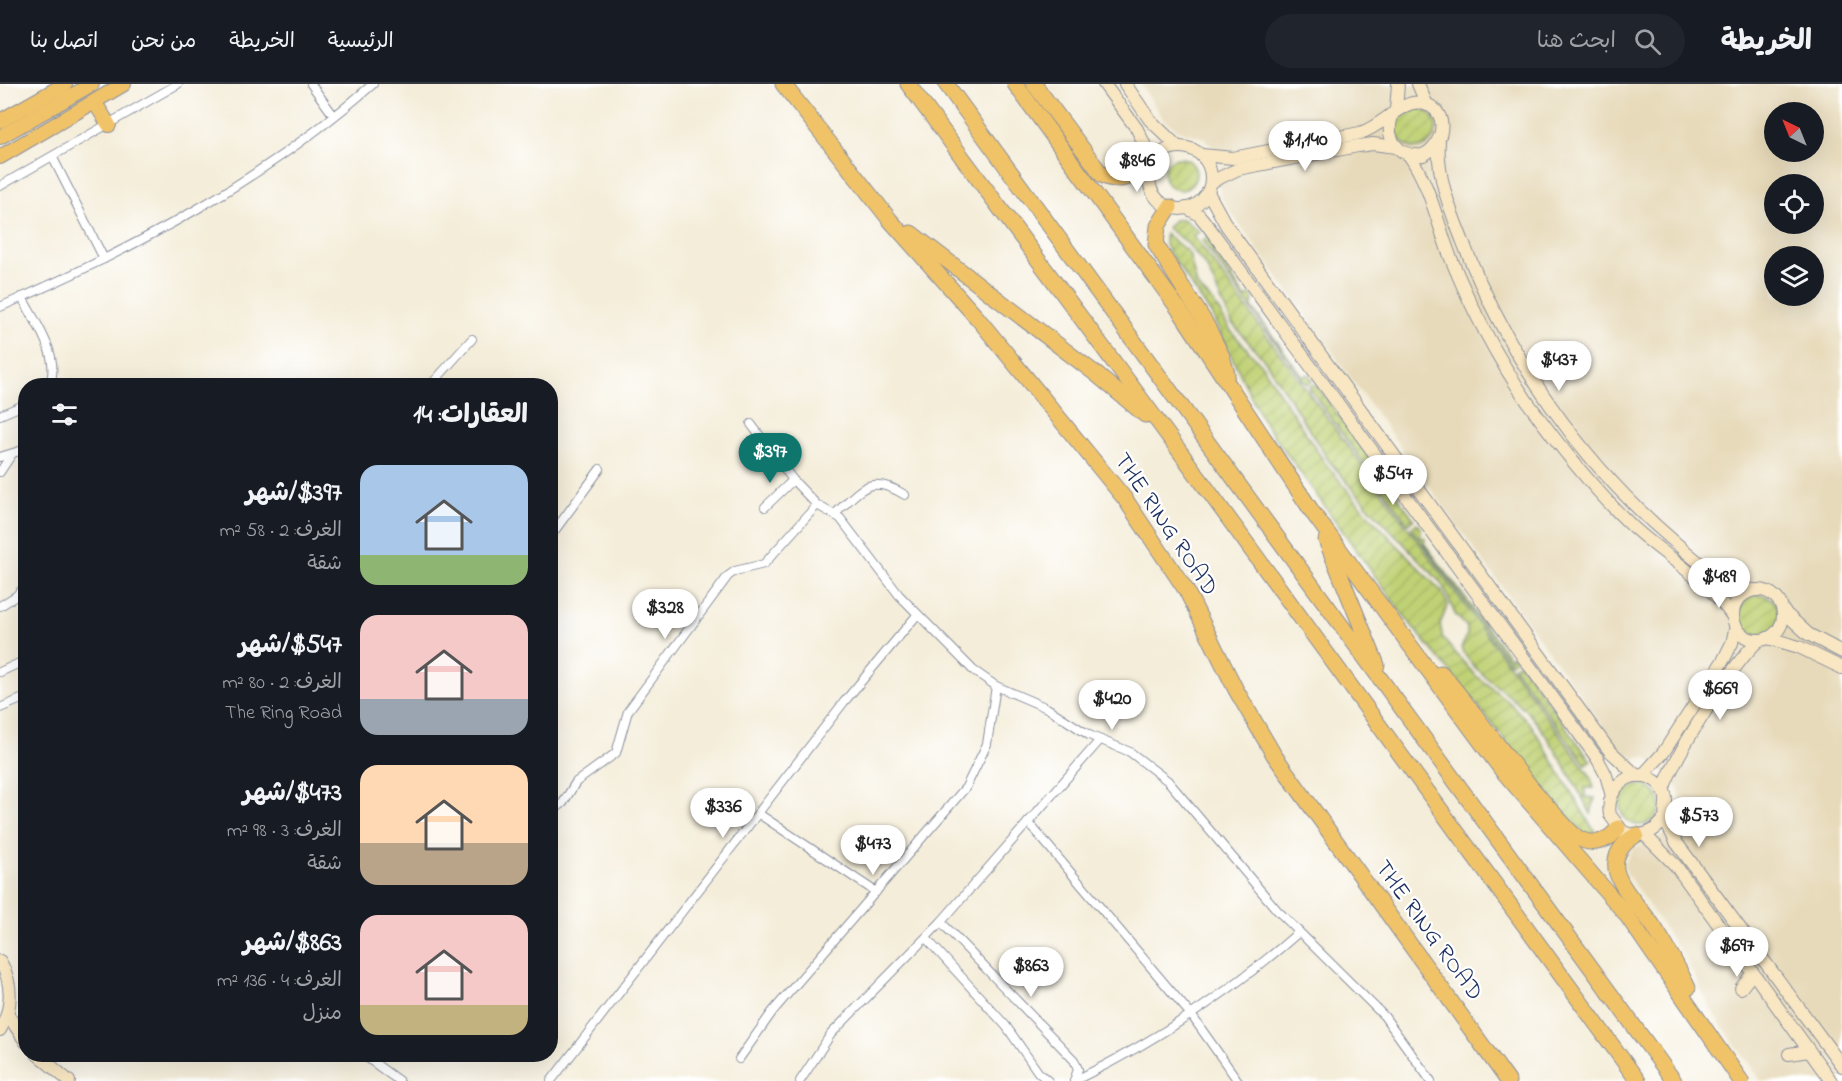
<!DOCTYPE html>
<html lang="ar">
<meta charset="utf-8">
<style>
:root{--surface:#171b24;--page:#20242c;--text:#f1f3f6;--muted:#9ea1a6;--line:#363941;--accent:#0f766e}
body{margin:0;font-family:"Indie Flower","Playpen Sans Arabic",sans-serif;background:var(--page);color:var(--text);direction:rtl;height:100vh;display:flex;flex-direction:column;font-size:22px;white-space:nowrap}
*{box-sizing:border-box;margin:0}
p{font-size:20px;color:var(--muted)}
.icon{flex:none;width:33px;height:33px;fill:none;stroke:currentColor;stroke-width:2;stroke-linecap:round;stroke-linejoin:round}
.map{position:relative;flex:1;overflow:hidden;direction:ltr}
.panel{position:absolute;left:18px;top:294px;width:540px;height:684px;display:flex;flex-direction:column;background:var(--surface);border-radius:24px;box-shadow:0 6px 24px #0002;direction:rtl}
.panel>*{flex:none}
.needle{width:39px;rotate:317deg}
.buttons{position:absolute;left:1764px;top:18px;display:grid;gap:12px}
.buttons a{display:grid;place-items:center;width:60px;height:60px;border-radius:50%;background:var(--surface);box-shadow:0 6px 24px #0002;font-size:30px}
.price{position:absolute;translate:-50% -51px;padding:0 14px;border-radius:21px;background:#fff;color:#222;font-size:20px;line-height:39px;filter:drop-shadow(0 2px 3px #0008)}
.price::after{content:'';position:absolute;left:50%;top:36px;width:18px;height:14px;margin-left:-9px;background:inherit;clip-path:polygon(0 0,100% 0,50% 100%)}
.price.on{background:var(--accent);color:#fff}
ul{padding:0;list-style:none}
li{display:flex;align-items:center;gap:18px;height:150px;padding:0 30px}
li span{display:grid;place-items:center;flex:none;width:168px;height:120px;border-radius:18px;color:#555}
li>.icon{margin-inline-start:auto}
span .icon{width:72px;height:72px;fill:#fffc;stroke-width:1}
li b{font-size:26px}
h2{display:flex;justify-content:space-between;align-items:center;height:72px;padding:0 30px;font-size:26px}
header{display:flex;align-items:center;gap:36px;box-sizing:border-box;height:84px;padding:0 30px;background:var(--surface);border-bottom:2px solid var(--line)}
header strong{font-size:28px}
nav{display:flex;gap:33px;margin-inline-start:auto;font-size:21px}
.search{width:420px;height:54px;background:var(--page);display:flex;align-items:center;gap:15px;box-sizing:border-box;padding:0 21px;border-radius:33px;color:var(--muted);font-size:22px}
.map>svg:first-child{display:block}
</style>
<header>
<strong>الخريطة</strong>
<div class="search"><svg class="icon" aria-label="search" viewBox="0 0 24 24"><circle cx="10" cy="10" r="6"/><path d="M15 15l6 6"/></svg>ابحث هنا</div>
<nav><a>الرئيسية</a><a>الخريطة</a><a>من نحن</a><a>اتصل بنا</a></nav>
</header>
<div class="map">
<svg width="1842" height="997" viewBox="0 0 1842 997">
<defs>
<pattern id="garden-furrows" width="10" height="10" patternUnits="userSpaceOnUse" patternTransform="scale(1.5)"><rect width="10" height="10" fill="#c0d174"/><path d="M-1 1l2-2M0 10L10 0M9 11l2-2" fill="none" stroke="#a4b467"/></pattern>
</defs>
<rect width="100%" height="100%" fill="#fff"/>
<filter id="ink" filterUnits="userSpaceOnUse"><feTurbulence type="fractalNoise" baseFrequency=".0167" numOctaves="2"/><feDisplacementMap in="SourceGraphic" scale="12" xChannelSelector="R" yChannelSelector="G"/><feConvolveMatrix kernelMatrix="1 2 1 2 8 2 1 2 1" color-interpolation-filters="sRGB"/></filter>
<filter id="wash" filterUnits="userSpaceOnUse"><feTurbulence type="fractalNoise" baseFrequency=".008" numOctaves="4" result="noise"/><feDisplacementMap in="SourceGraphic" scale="24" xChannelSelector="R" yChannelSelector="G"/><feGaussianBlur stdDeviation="1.35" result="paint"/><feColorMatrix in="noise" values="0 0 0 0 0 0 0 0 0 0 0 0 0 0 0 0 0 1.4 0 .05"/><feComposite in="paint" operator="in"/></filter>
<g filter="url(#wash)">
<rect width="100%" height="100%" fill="#f4edd9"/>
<path fill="#e7daba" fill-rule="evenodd" d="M1141 0H1842V997H1761L1713 929 1686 876 1627 790 1624 781 1633 764 1679 745 1683 723 1678 703 1646 673 1632 674 1622 669 1224 119 1220 112 1216 65 1203 54 1178 46 1164 36ZM1774 28H1814V68H1774ZM1774 100H1814V140H1774ZM1774 172H1814V212H1774Z"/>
<g fill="url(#garden-furrows)" stroke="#6e8069" stroke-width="1.5">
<circle cx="1416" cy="44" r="20"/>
<circle cx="1180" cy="90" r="16"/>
<path d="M1183 135 1200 148 1193 151 1589 690 1594 704H1585V713L1595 714 1591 730C1573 697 1555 660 1530 631 1511 609 1472 589 1461 564L1467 552V543L1455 530 1442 500 1367 421 1329 377 1266 278 1231 238 1207 184 1187 159 1167 144 1174 136Z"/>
<path d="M1205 148 1215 162 1214 171 1220 175 1245 214 1250 211 1253 214 1252 224 1303 293 1308 290 1313 296 1309 300 1305 299 1202 157 1207 153Z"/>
<path d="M1165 149 1189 169 1197 202 1214 219 1231 247 1261 280 1325 379 1364 426 1442 508 1448 521 1440 540 1443 555 1474 590 1508 617 1532 642 1596 750 1584 749 1547 710 1476 619 1403 531 1262 335 1211 230 1165 162Z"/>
<path d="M1314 300 1317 302 1414 435 1408 440 1309 304Z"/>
<path d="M1417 439 1421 444 1420 453 1425 454 1424 459 1510 574 1513 570 1516 575 1510 579 1411 444Z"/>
<circle cx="1759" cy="531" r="20"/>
<path d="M1519 578 1591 677 1586 681 1513 583Z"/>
<circle cx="1640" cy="721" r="20"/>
</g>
</g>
<g filter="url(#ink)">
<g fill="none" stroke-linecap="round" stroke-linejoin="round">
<g stroke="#888e9c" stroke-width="10">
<g id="street">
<path d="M311 0 334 32"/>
<path d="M53 74 104 175"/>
<path d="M0 102 178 0"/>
<path d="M22 213C35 238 62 273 49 302"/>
<path d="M0 223C132 166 264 96 373 0"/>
<path d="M430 302 472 255"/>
<path d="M0 331 26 320"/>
<path d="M751 340 793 396 817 421 840 434 899 511 973 586 996 602 1047 624 1089 651 1130 668 1168 697 1277 826 1384 932 1431 997"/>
<path d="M0 373 26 365"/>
<path d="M0 388 12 370"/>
<path d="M765 423 793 396"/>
<path d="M835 430C861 405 870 389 905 411"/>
<path d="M550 453 600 385"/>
<path d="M0 522 16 512 26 501"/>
<path d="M0 588 26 576"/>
<path d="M0 624 26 613"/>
<path d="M550 729 563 719 576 698 616 669 628 627 728 492 735 487 764 480 817 421"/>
<path d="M759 730 876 808"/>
<path d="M1028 738 1192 932 1238 997"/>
<path d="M941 838 1074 976 1078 985 1074 997"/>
<path d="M926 854 1006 942 1038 988 1048 997"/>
<path d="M362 970 399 997"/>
<path d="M739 975 773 927 966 703 987 660 996 602"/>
<path d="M551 997 844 618 917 531"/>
<path d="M800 997 831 950 941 838 1100 656"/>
<path d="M1074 997C1156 957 1230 909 1299 848"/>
</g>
</g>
<g stroke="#888e9c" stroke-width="14">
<g id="secondary">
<path d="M1104 0 1137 45 1153 78"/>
<path d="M1125 0 1150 36 1178 63"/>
<path d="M1418 0 1427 21"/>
<path d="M1396 26 1398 0"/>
<path d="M1439 58C1436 92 1451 127 1463 158 1509 275 1581 379 1677 460 1700 480 1722 500 1753 506"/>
<circle cx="1180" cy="94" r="31"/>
<path d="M1202 71 1233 74 1360 49C1382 43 1402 15 1421 19 1450 24 1446 60 1423 71 1399 74 1384 55 1392 32"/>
<path d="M1409 71C1430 101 1437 138 1450 172 1471 224 1497 274 1529 320 1560 363 1593 405 1632 442 1664 472 1708 496 1733 533"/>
<path d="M1211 98 1238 85 1358 62 1373 60 1396 63"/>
<path d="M1208 108 1226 141 1609 666 1637 692"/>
<path d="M1187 124 1199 131 1208 142 1597 674 1606 691 1611 709"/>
<circle cx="1758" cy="531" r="25"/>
<path d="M1784 528 1808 550 1842 568"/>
<path d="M1768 554 1799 563 1842 584"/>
<path d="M1642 692 1663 669 1724 575 1732 559 1736 542"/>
<path d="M1663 706C1674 673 1733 579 1759 556"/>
<path d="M1665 734C1655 749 1641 755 1623 748L1610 731C1604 703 1637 677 1660 701 1671 714 1663 724 1666 737 1668 744 1673 751 1676 758L1842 982"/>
<path d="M1645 751 1676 782 1831 997"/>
<path d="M0 877C13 899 13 924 0 946"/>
<path d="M1741 904 1752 890"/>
<path d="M8 931 26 958"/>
<path d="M37 970 69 997"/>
<path d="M1789 970 1809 967"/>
</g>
</g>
<g stroke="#888e9c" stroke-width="16">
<g id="primary">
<path d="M95 19 109 41"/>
<path d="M0 37 65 0"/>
<path d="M0 53 92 0"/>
<path d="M0 73 124 0"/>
</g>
</g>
<g stroke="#888e9c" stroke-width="17">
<g id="highway">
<path d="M783 0 890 136 979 236 1125 415 1186 506 1236 606 1274 671 1508 997"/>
<path d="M908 0 1167 350 1638 997"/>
<path d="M946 0 1674 997"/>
<path d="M1015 0 1180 227 1315 432 1501 685 1625 829 1741 997"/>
<path d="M1034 0 1102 91C1120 101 1135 91 1152 81"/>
<path d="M1170 123 1158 142 1156 161 1206 240 1222 272 1227 290"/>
<path d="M911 149 1096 290 1145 331"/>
<path d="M1326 456 1377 581"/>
<path d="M1441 589C1482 636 1515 689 1558 734 1565 741 1572 752 1582 756 1596 762 1610 756 1618 744"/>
<path d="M1636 751C1623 759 1614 770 1616 785 1618 802 1644 828 1654 843 1667 863 1678 883 1688 904"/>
</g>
</g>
<use href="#street" stroke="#fff" stroke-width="8"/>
<use href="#secondary" stroke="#f9e7c3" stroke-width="12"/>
<use href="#primary" stroke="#f1c369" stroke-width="14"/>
<use href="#highway" stroke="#f1c369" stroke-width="15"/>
</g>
</g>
<g text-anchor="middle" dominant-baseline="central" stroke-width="4.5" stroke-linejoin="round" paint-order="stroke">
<g font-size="24" fill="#1b2f5e" stroke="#fff">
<text transform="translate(1165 441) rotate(56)">THE RING ROAD</text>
<text transform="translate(1428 847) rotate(54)">THE RING ROAD</text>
</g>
</g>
</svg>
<div class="buttons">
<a><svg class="needle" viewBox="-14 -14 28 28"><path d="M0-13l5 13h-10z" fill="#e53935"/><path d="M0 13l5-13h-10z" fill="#9ea1a6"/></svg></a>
<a><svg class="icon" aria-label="locate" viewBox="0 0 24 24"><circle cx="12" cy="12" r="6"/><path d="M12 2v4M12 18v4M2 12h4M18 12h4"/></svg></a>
<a><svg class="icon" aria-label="layers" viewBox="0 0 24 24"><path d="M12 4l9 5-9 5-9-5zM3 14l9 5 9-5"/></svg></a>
</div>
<b class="price" style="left:1305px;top:88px">$1,140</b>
<b class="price" style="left:1137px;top:109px">$846</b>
<b class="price" style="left:1559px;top:308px">$437</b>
<b class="price on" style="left:770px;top:400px">$397</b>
<b class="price" style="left:1393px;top:422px">$547</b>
<b class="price" style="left:1719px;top:525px">$489</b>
<b class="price" style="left:665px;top:556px">$328</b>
<b class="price" style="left:1720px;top:637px">$669</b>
<b class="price" style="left:1112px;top:647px">$420</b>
<b class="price" style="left:723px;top:755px">$336</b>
<b class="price" style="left:1699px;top:764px">$573</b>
<b class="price" style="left:873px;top:792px">$473</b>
<b class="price" style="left:1737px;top:894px">$697</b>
<b class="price" style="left:1031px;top:914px">$863</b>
<section class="panel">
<h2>العقارات: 14<svg class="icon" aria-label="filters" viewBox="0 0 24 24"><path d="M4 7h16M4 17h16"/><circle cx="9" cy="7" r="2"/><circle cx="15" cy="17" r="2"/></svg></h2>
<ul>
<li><span style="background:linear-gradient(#a9c7e8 75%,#8fb573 0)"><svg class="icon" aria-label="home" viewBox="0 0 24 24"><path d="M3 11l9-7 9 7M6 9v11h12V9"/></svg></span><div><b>$397/شهر</b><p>الغرف: 2 · 58 m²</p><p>شقة</p></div></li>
<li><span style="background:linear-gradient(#f6c9c9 70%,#9aa5b1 0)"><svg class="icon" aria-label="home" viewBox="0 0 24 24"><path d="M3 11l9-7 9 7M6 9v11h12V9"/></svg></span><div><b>$547/شهر</b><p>الغرف: 2 · 80 m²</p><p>The Ring Road</p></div></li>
<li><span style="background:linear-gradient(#ffd9b3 65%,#b9a48a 0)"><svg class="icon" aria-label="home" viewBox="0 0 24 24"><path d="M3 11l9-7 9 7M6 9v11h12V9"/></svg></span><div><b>$473/شهر</b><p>الغرف: 3 · 98 m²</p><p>شقة</p></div></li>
<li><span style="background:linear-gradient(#f6c9c9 75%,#c2b280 0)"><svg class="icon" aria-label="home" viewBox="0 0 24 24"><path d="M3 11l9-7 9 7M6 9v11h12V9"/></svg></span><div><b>$863/شهر</b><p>الغرف: 4 · 136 m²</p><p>منزل</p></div></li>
</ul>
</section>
</div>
